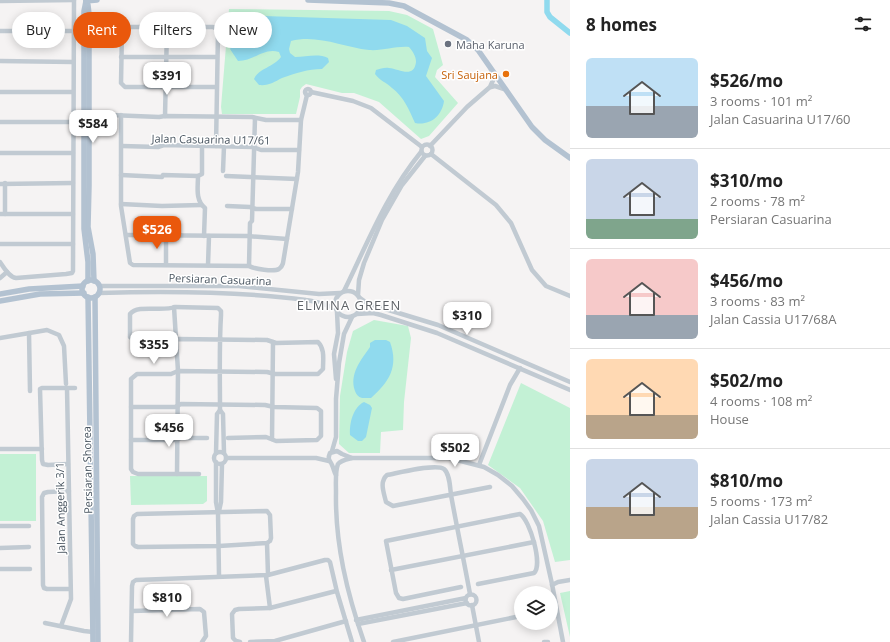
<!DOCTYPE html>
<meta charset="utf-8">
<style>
:root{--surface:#fff;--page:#f2f2f2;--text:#222;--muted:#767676;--line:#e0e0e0;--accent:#ea580c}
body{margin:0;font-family:"Open Sans",sans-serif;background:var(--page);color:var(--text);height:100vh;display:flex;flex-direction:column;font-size:15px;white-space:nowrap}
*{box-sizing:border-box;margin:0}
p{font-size:13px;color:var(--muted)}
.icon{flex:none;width:22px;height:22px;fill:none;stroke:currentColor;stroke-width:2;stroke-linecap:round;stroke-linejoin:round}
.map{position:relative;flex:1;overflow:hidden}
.panel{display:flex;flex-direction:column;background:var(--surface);width:320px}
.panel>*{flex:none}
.top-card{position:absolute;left:12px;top:12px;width:380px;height:36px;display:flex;gap:8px}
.tools{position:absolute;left:514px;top:586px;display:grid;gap:8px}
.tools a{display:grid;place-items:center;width:44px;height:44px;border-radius:50%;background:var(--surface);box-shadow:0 2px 10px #0003;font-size:20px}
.price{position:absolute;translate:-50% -34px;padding:0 9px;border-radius:8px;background:#fff;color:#222;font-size:13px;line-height:26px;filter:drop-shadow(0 1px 2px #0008)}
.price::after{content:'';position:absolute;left:50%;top:24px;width:12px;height:9px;margin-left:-6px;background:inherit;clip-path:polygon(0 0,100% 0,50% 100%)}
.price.active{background:var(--accent);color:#fff}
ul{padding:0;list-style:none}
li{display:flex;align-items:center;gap:12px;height:100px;padding:0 16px}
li+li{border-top:1px solid var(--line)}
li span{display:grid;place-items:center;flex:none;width:112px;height:80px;border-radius:6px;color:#555}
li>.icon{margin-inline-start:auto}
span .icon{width:48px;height:48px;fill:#fffc;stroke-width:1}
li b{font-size:17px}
h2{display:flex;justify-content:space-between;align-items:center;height:48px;padding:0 16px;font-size:17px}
.chip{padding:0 14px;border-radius:18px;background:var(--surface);box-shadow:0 2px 10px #0003;font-size:14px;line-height:36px}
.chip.active{background:var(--accent);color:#fff}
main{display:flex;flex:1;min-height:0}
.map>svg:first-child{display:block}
</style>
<main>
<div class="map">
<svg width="570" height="642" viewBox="0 0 570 642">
<rect width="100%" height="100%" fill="#f5f3f3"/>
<g fill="#c3f1d5">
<path d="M229 9 389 11 407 15 433 29 443 65 437 70 435 77 458 103 429 136 421 139 379 102 354 93H342L306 84 302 87 300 90V97L296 114H222L221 107Z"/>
<path d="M374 320 408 326 411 338 404 402 403 430 381 432 380 453H349L339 444 340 396 347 352 353 331Z"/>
<path d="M521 383 570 408V560L555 562 543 521 520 488 488 465Z"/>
<rect x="0" y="454" width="36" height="67"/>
<path d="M130 476H207V501L203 504 131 505Z"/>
<path d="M570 591V637L560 593Z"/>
</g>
<g fill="#90daee">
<path d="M263 16 391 20 407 26 425 38 427 51 432 58 426 76 444 101C442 116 430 126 415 123 409 110 404 97 392 88 386 82 380 81 375 74L376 70C380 69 385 67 389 68 399 69 414 79 416 62 416 56 413 52 409 47 395 46 383 51 369 50 343 47 317 34 291 41L289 49 290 53 295 57C306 57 318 53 328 58L329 62 322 69C308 69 296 73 282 78 274 82 269 86 259 85L254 79C259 68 274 67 281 57L279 52C264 47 254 61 238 61L230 49 237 37 254 33 259 20Z"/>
<path d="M375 340H386L390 342C399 367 389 382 371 398 368 398 365 398 362 398 358 397 356 394 355 391 349 374 361 360 370 347V343Z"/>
<path d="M364 402 370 405 372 408 366 437 362 441H358L350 435C349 424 353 407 364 402Z"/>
</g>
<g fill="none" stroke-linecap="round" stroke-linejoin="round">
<path stroke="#90daee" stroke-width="5.5" d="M547 0V12L550 17 570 33"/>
<g stroke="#c1cad2" stroke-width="4.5">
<path d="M0 1 74 0"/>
<path d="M0 31H74"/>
<path d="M121 57H217"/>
<path d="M0 61 73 62"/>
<path d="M491 87 495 86 504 89"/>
<circle cx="308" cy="92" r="3"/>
<path d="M0 92H73"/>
<path d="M311 92 353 101 371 108 422 147"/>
<path d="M86 114 159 117 165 116 252 117 266 120H301"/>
<path d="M121 115V206L130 263 133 265 249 266C254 269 274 272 279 269 282 267 282 266 283 263L298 172 301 120 307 95"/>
<path d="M165 116 167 28"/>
<path d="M0 122H73"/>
<circle cx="427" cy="150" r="5.5"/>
<path d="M122 146 158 147 164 145 253 147 261 150H299"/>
<path d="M202 146V174L198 176C198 187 195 200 205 208L204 236"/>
<path d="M216 146 218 32 217 29 213 27H127L124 28 122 31 121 83 125 87H217"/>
<path d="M430 146 467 107 490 87 494 78 491 70"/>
<path d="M0 153H73"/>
<path d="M431 154 496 205 511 223 532 270 546 286 570 296"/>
<path d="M223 171 224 146"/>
<path d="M121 175 162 177 163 175 198 176"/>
<path d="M226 176 297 179"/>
<path d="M0 184 73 183"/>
<path d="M121 204 162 206 201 205"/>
<path d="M227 206 250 207 256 209H292"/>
<path d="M0 214H73"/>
<path d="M5 214V183"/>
<path d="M126 235 247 236 287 239"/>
<path d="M0 244H73"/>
<path d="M0 262C4 268 9 277 16 278L66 274 72 273 73 271 74 0"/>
<path d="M166 264V235"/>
<path d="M208 265 209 236"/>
<path d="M249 266 250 223 252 221 255 118"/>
<path d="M0 278 7 272"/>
<path d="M99 286H239L319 294 340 293"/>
<circle cx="348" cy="304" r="13"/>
<path d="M344 291C368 242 386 195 421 152"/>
<path d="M99 293C168 291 238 291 306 300 316 301 326 305 335 308"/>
<path d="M358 295 359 280 364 263 382 220 402 185 425 156"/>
<path d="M360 298 367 303 382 308 438 325 570 382"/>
<path d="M174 307 178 371 177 474"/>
<path d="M357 314 373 313 381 315 437 333 570 390"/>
<path d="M29 333 30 391"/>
<path d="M0 338 47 330 59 335 64 346 66 384"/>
<path d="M336 379 334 354 338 333 337 312"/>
<path d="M131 407H175L181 404 265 405 274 407 317 408 321 411V436L317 440 276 441 266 437 228 438"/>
<path d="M272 439 273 342"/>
<path d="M131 440H174L181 438H207"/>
<path d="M0 449H42"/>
<path d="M332 451 336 437V399L339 363 344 334 352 317"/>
<circle cx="220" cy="458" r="6"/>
<path d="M216 453 217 414 220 410"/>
<path d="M227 458H316L329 461"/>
<path d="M216 462V502L218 513 219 576"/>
<path d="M68 464 48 465 43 464 42 460 40 389 42 388H75"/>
<path d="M479 465 510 385 520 368"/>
<path d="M199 474H138L133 472 131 469V379L137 374H171L178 371 267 372 275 374H318L323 369C323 359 325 349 318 342L276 343 267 340 178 339 172 342H141L135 341 130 337V314C138 304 162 312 175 307L218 308 221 311V315C219 347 220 378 220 410L223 414 224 453"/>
<path d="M336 475C334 472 334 469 332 465 330 460 327 460 330 453L337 451 342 454 352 458"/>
<path d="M69 491 48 492 44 493 42 497 43 585 44 588 47 589H70"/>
<path d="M219 511 221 502 222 464"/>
<path d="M267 511 270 515 271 538 270 541 267 543 219 546 138 547 135 546 133 544V519L134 516 137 514Z"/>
<path d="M0 526H29"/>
<path d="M267 543 268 575"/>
<path d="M0 548 29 547"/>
<path d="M0 569H30"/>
<path d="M391 570 534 542"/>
<path d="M266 576 270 608 336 591"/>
<path d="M552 585 558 582 570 580"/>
<path d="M461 587 403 599 399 598 396 593 386 541 520 514C530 520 543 565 534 573L478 584"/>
<path d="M470 594C464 561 457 528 451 495 450 488 450 474 444 469 436 463 398 473 387 475 379 482 384 493 386 502L393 506 398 505 490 487"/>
<circle cx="471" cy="600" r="5.5"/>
<path d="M472 605 479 642"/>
<path d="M132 611 200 609 204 612 206 636 202 642"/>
<path d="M356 620 466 598"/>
<path d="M45 623 84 631 93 632"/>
<path d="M358 624 467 603"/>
<path d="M61 626 71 599 67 388"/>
<path d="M131 642 132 586 133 582 136 580 268 575 325 560H328L330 562 337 592 352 642"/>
<path d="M240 642 236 641 233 638 232 614 235 610 239 609 270 608"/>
<path d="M250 642 275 641 346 621"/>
<path d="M364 642C347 593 335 544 336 492 336 485 335 471 338 464 341 460 348 459 352 458H449L484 467 498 475 512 486 523 499 531 510 539 526 552 584 563 642"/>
<path d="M393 642 521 616"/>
<path d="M544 642H548"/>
</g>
<g stroke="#b3c2d1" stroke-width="5.5">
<path d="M86 0 88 5 89 14V186L88 227 93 254 94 281"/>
<path d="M308 0 389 3 404 6 467 40 478 50 532 127 545 140 570 158"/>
<path d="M86 1 84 11V229L88 262V281"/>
<path d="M86 1 97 0"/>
<circle cx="91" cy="289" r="9"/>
<path d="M0 294 29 289 83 286"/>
<path d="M88 297 93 642"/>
<path d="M95 297 98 642"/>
<path d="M0 301 40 294 84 293"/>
</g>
</g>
<circle fill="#6b7280" stroke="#fff" stroke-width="1.5" cx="448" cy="44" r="4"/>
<circle fill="#e8710a" stroke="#fff" stroke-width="1.5" cx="506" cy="74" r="4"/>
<g text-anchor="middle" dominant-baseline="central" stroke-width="3" stroke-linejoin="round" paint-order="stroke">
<g font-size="11" fill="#5b616d" stroke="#fff" text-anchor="start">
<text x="456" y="44">Maha Karuna</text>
</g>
<g font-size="11" fill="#c56008" stroke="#fff" text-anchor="end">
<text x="498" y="74">Sri Saujana</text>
</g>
<g font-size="11" fill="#4a5661" stroke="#fff">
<text transform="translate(211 139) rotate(1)">Jalan Casuarina U17/61</text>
<text transform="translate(220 279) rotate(2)">Persiaran Casuarina</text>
<text transform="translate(87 470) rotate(-91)">Persiaran Shorea</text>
<text transform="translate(60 508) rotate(-91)">Jalan Anggerik 3/1</text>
</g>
<g font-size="13" letter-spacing="1" fill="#5f6368" stroke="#fff">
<text x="349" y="305">ELMINA GREEN</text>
</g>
</g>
</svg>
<div class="tools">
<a><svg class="icon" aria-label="layers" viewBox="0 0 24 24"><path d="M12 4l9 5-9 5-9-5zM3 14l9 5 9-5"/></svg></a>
</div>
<b class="price" style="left:167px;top:96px">$391</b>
<b class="price" style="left:93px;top:144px">$584</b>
<b class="price active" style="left:157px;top:250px">$526</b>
<b class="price" style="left:467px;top:336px">$310</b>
<b class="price" style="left:154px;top:365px">$355</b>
<b class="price" style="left:169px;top:448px">$456</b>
<b class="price" style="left:455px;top:468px">$502</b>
<b class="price" style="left:167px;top:618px">$810</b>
<div class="top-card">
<a class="chip">Buy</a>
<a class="chip active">Rent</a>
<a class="chip">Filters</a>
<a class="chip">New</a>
</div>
</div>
<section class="panel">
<h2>8 homes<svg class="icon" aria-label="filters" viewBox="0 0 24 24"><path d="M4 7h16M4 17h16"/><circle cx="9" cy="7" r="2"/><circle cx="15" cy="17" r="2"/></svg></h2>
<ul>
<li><span style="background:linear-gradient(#bfe0f5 60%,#9aa5b1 0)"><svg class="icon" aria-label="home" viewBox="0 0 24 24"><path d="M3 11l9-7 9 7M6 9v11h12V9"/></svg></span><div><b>$526/mo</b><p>3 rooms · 101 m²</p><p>Jalan Casuarina U17/60</p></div></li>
<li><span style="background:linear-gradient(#c9d6e8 75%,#7fa58c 0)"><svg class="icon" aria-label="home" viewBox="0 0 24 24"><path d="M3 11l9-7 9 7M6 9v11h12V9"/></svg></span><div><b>$310/mo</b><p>2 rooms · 78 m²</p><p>Persiaran Casuarina</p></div></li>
<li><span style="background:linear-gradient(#f6c9c9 70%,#9aa5b1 0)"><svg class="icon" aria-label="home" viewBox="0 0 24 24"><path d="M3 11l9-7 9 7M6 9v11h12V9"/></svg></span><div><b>$456/mo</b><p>3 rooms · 83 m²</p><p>Jalan Cassia U17/68A</p></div></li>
<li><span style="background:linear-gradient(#ffd9b3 70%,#b9a48a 0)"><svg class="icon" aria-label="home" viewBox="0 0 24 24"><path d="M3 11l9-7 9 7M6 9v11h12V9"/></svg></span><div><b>$502/mo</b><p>4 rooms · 108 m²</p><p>House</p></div></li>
<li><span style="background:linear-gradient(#c9d6e8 60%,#b9a48a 0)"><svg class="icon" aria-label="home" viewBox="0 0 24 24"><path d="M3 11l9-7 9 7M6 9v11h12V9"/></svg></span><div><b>$810/mo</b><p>5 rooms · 173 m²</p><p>Jalan Cassia U17/82</p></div></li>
</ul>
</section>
</main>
